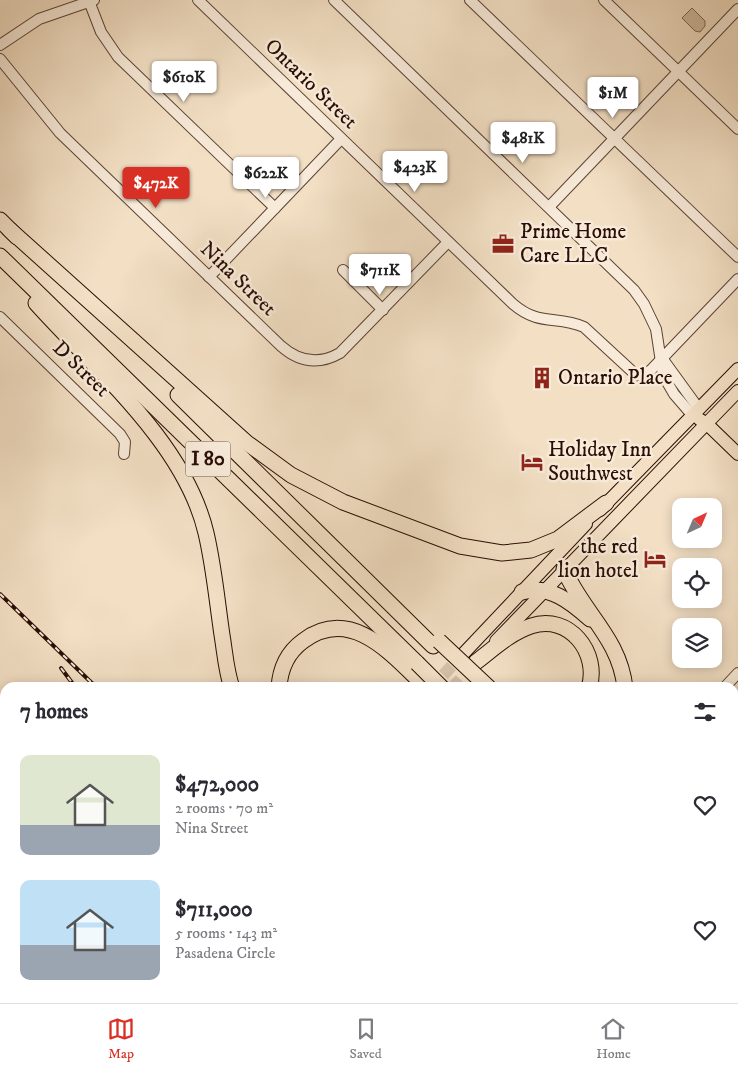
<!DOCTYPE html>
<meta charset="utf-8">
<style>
:root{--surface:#fff;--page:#f2f2f3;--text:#2b2b33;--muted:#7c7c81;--line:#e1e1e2;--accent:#d93025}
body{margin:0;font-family:"IM FELL DW Pica",serif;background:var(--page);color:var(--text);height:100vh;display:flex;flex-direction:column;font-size:19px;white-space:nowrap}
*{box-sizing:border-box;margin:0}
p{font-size:16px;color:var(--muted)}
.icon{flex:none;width:28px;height:28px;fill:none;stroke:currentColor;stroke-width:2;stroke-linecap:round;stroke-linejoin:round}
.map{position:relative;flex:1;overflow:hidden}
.details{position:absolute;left:0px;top:682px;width:739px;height:321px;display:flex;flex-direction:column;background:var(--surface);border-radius:15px 15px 0 0;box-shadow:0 2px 12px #0003}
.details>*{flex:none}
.needle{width:32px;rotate:44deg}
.controls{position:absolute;left:672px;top:498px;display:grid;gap:10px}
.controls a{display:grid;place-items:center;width:50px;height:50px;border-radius:10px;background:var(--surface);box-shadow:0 2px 12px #0003;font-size:25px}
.price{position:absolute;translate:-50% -42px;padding:0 11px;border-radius:5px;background:#fff;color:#222;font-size:16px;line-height:32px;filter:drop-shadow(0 1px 2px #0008)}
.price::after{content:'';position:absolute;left:50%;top:30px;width:15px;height:11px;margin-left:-8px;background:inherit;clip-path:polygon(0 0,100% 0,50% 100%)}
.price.current{background:var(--accent);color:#fff}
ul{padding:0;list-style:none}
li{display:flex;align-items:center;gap:15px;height:125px;padding:0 20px}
li span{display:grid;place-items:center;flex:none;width:140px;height:100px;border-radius:10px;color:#555}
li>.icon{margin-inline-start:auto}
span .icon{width:60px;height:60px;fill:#fffc;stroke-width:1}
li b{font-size:21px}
h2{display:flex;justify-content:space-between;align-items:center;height:60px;padding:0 20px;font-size:21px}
.tabs{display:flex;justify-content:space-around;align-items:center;height:70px;border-top:1px solid var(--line);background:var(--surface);font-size:14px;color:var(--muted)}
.tabs a{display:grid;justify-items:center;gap:2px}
.tabs .current{color:var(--accent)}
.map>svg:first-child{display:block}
</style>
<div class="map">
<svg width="738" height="1003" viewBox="0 0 738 1003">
<rect width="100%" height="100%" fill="#f2dfc4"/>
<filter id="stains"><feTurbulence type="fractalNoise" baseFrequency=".004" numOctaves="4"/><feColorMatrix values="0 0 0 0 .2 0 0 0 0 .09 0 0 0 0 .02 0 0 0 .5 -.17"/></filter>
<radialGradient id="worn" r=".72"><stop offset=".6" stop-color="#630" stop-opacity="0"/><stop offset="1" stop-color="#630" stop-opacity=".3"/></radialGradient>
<path fill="#d0bba3" stroke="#7d6454" d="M692 8 705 21V26L700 32 695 31 682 18Z"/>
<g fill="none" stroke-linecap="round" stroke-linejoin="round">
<g stroke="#d4c0a7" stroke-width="12" stroke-dasharray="12 6" stroke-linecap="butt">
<path d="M431 688 464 653"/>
<path d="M452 688 475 664"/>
</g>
<g stroke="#5c4234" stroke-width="12">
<g id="minor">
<path d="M198 0 513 304C540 327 556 315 584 327L636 375 642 376 651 370 738 279"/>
<path d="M334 0 634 290 644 304 656 329 663 375 674 394 693 416"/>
<path d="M470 0 738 257"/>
<path d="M604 0 738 129"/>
<path d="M89 1 101 32 118 57 275 208"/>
<path d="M0 45 39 19 94 0"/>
<path d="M0 59 60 133 281 346C299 362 319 365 340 353L448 242"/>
<path d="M549 207 738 9"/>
<path d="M343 270 383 310"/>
<path d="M209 277 341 139"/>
<path d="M0 317 120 434 125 442 124 454"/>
<path d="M662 358 699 409"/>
<path d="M724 688 738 673"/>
<path d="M734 713 738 717"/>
<path d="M734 792 738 798"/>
<path d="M0 884 5 889"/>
<path d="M118 999 122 1003"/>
<path d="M669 999 674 1003"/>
</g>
</g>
<g stroke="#2a0d04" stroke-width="14">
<g id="major">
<path d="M699 419 707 424 738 454"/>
<path d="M600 510 738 369"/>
<path d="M496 641 738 391"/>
<path d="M464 653 586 524"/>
<path d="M127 1003 131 999"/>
<path d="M144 1003 148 999"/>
</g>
</g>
<g stroke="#2a0d04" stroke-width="17">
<g id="highway">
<path d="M0 220 17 237"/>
<path d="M10 230 247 443 291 475 343 502 460 546 502 553 531 550 558 539 606 503"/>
<path d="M0 256 417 663"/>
<path d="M36 303C96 370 185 443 206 533 214 567 217 601 222 635 225 653 226 671 232 688"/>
<path d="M178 395 433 646"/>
<path d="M564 569C582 612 620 638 625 688"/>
<path d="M522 592C549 584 571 602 590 619"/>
<path d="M476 662C493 649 510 633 531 626 569 613 600 653 589 688"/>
<path d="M279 688C280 669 288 652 303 641 352 604 394 657 427 688"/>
<path d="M734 926 738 931"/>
<path d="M734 942 738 946"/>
<path d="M734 973 738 977"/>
</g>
</g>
<use href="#minor" stroke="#f7ead9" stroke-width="10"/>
<use href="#major" stroke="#f2dfc4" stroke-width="12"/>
<use href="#highway" stroke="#f2dfc4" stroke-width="15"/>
<g stroke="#2a0d04" stroke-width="4">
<g id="rail">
<path d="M0 594 97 688"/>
<path d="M61 668 76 688"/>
<path d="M0 903 5 907"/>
<path d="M99 999 104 1003"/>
<path d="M413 999 417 1003"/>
</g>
</g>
<use href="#rail" stroke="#f7ead9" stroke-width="2" stroke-dasharray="5.5" stroke-linecap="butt"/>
<g stroke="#2a0d04" stroke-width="17" stroke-linecap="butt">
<g id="highway-bridge">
<path d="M439 641 489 688"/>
<path d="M417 663 442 688"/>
</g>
</g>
<use href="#highway-bridge" stroke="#f2dfc4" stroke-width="15"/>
</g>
<defs>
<g id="office-bare" transform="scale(1.725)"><path d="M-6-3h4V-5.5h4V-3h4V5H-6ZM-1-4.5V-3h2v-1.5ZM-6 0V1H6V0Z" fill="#8f2418" stroke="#f7ead9" stroke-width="2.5" paint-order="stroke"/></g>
<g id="building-bare" transform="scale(1.725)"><path d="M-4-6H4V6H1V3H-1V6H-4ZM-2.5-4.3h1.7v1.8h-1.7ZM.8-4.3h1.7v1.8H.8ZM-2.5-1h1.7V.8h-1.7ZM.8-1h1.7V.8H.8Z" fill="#8f2418" stroke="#f7ead9" stroke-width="2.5" paint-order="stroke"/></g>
<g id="hotel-bare" transform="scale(1.725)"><path d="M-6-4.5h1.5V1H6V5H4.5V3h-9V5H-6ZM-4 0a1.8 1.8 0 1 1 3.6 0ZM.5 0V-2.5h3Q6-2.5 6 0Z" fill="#8f2418" stroke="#f7ead9" stroke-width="2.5" paint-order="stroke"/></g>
</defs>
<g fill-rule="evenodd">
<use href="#office-bare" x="503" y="244"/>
<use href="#building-bare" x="542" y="378"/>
<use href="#hotel-bare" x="532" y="462"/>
<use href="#hotel-bare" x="655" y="559"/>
</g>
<g text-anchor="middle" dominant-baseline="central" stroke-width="5" stroke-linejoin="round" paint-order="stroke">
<rect fill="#f7ead9" stroke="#684f44" stroke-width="1" x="185.5" y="441.5" width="45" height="35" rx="4"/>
<g font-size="20" font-weight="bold" fill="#2a0d04">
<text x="208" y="459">I 80</text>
</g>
<g font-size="21" fill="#2a0d04" stroke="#f7ead9">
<text transform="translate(311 84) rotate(44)">Ontario Street</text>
<text transform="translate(238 279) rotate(44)">Nina Street</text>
<text transform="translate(81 369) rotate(44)">D Street</text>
</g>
<g font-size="21" fill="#2a0d04" stroke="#f7ead9" text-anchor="start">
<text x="520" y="232">Prime Home<tspan x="520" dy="24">Care LLC</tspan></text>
<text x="558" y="378">Ontario Place</text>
<text x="548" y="450">Holiday Inn<tspan x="548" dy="24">Southwest</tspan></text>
<text x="638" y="547" text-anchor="end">the red<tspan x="638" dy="24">lion hotel</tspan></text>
</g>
</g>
<rect width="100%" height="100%" filter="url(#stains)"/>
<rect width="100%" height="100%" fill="url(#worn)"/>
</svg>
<div class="controls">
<a><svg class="needle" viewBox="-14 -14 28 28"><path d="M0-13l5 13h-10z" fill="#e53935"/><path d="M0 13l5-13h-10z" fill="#7c7c81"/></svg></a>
<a><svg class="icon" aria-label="locate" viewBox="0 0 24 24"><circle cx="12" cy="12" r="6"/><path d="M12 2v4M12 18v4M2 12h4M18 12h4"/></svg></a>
<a><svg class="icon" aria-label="layers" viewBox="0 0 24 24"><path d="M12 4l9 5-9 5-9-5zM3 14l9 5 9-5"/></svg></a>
</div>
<b class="price" style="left:184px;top:103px">$610K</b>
<b class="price" style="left:613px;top:119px">$1M</b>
<b class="price" style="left:523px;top:164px">$481K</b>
<b class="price" style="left:415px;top:193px">$423K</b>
<b class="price" style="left:266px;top:199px">$622K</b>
<b class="price current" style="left:156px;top:209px">$472K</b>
<b class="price" style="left:380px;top:296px">$711K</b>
<section class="details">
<h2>7 homes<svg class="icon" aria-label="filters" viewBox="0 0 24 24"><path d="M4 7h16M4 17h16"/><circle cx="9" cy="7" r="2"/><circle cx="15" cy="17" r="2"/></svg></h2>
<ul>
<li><span style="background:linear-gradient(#dfe7d0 70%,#9aa5b1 0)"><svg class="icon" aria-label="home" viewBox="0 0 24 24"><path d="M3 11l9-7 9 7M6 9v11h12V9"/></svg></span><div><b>$472,000</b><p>2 rooms · 70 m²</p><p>Nina Street</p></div><svg class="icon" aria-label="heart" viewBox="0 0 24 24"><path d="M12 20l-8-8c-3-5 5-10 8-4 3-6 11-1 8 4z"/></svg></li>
<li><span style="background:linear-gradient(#bfe0f5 65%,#9aa5b1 0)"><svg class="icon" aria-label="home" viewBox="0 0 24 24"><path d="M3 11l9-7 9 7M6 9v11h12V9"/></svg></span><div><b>$711,000</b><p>5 rooms · 143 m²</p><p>Pasadena Circle</p></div><svg class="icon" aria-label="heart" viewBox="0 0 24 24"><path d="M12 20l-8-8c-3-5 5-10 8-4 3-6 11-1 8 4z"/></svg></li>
</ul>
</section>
</div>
<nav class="tabs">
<a class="current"><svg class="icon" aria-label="map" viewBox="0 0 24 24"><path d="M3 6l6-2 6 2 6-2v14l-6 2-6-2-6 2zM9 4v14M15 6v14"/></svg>Map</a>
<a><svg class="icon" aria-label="saved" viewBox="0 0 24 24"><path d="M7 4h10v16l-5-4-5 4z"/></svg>Saved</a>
<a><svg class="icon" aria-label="home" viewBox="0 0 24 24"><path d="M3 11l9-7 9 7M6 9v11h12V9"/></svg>Home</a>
</nav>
